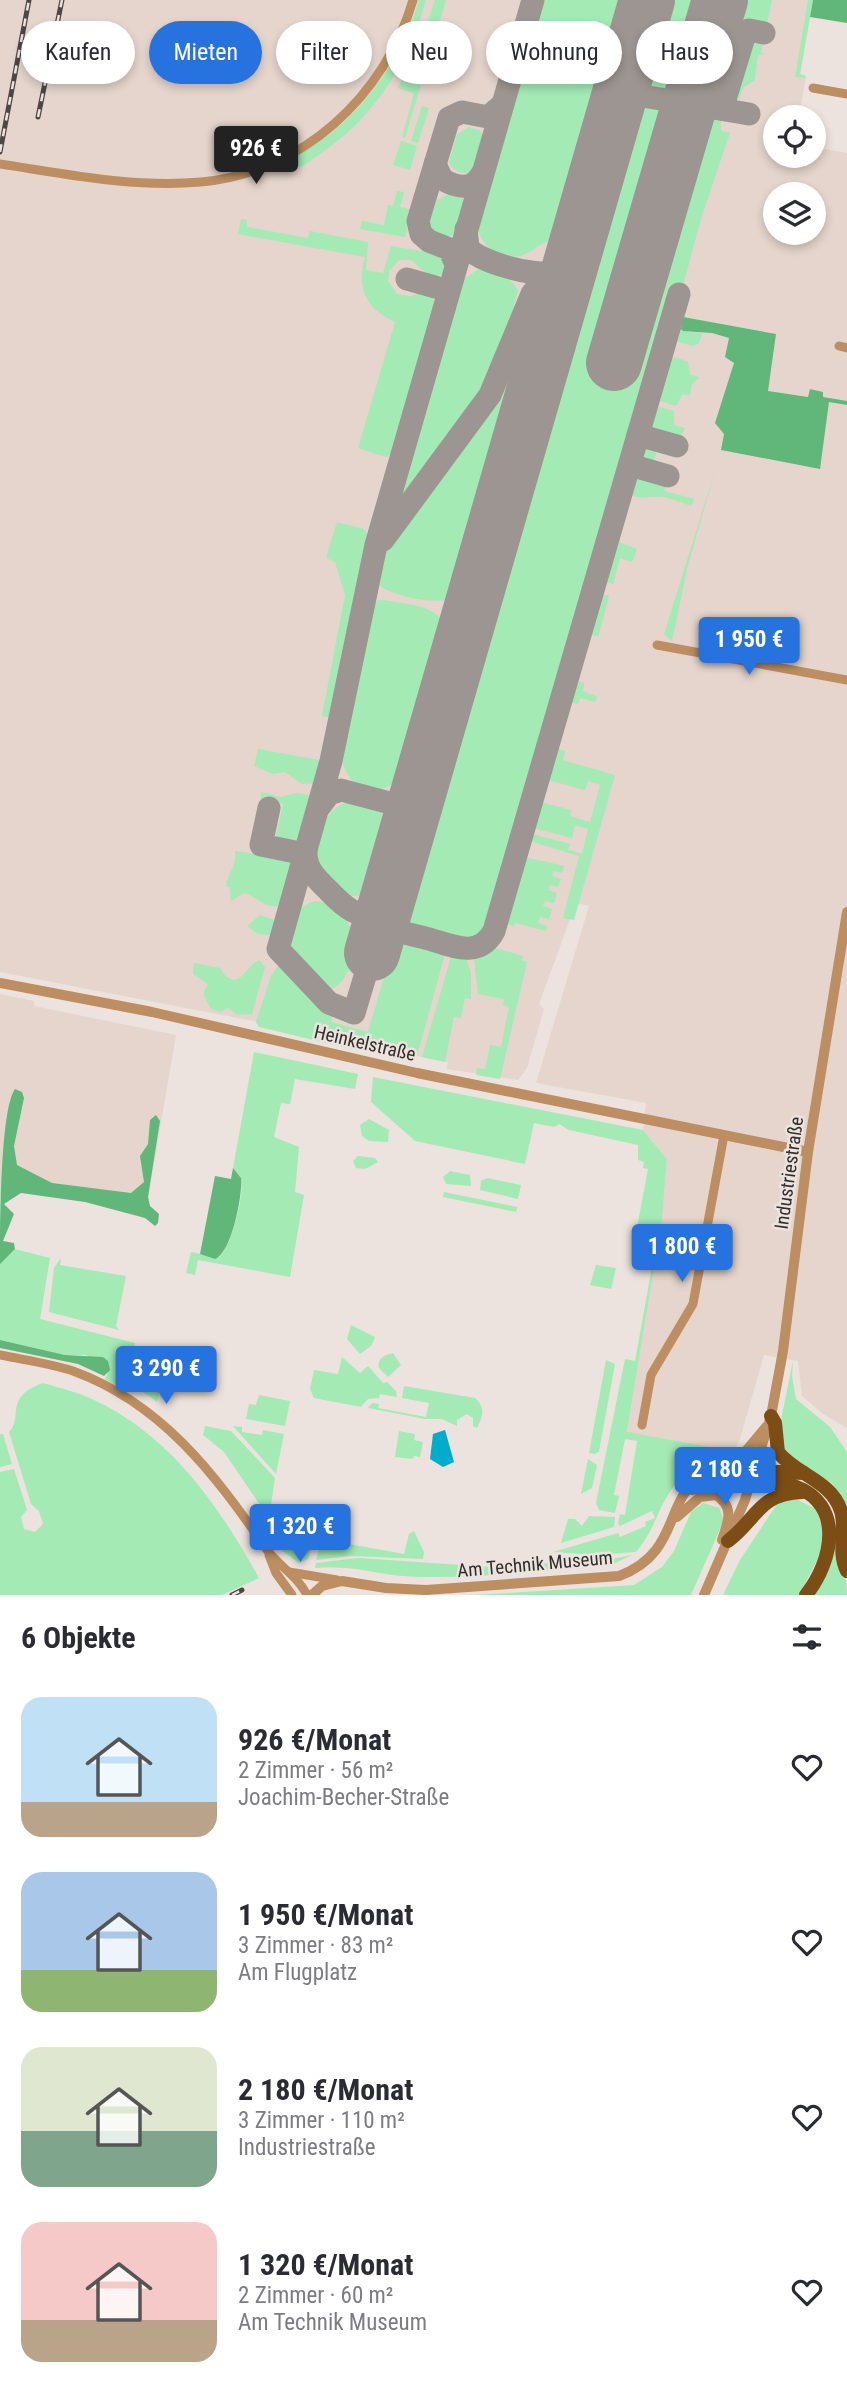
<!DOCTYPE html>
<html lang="de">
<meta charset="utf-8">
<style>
:root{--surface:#fff;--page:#f2f2f3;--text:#2b2b33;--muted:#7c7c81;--accent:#2673df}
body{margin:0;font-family:"Roboto Condensed",sans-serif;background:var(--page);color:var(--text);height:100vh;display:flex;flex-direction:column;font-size:26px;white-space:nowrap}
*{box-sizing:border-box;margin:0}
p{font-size:23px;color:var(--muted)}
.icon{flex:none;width:38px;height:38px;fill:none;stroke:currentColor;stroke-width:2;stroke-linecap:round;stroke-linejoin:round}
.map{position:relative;height:1595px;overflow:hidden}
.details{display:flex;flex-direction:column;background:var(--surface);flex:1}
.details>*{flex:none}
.banner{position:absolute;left:21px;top:21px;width:805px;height:63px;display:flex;gap:14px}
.fabs{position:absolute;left:763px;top:105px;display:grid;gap:14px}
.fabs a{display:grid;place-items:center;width:63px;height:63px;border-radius:50%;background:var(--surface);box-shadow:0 4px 10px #0003;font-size:35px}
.price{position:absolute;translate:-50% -60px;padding:0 16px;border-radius:7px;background:var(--accent);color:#fff;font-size:23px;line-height:46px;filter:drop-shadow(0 2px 4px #0008)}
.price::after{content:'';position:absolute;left:50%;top:42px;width:21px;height:16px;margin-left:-10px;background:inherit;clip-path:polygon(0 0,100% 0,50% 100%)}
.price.current{background:#222;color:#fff}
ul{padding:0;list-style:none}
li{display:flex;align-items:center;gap:21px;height:175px;padding:0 21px}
li span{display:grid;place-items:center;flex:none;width:196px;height:140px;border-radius:21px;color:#555}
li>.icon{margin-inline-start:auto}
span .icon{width:84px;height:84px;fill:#fffc;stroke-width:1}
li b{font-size:30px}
h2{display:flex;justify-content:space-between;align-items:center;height:84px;padding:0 21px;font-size:30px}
.chip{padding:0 24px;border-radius:32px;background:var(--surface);box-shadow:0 4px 10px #0003;font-size:24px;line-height:63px}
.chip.current{background:var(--accent);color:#fff}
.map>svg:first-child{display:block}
</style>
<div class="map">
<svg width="847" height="1595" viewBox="0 0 847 1595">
<rect width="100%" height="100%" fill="#ece3de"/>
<g fill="#e5d5cc" fill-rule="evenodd">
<path d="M0 0H813L800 74 806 76 799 117H775V156H814V147L847 153V1428L823 1414 802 1396 798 1361 764 1355 739 1442 733 1452 627 1433 662 1220 667 1159 643 1130 646 1103 536 1083 589 906 576 903 539 1004 544 1009 527 1068 518 1080 447 1069 448 1062 317 1037 253 1021 0 972ZM775 194H814V233H775Z"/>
<path d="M0 994 34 1001V1006L176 1035 146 1211 3 1184 0 1198Z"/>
</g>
<g fill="#a3eab4">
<path d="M419 0H426C408 65 373 119 317 156 308 162 300 171 289 167L290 160C304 150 321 141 335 130 375 96 405 50 419 0Z"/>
<path d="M435 0H446L405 138 402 137 414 93 398 88 417 53Z"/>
<path d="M540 0H627L558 238C546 239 535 250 523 255 497 265 478 242 476 220Z"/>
<path d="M667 0H772L761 52 763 55 758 54 755 80 744 87 738 101 728 100 734 77 730 75 722 97 717 103 648 93 643 89Z"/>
<path d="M808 0H813L800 74 806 76 805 78 795 77Z"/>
<path d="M644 102 721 116V131L730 133 702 215 682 289 675 288 491 927 479 941 460 943 408 927 403 923 402 916 637 107Z"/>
<path d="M422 106 429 108 418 143 411 141Z"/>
<path d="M469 127 481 131 484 144 477 169C467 176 454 174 449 162L457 134Z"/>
<path d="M401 141 417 146 410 170 393 165Z"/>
<path d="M397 191 404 192 400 207 412 210 405 237 360 229 362 221 384 225 388 205 393 206Z"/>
<path d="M448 194 462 197 466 203 455 233 447 238 433 233 429 223 437 200Z"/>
<path d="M241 219 247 220V227L308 238 310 231 368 242 366 270 383 273 391 246 438 254 447 262V271L433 279 411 260H399L389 271 388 281 397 294 410 296 428 291 437 306 395 451 386 457 358 448 395 322C366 309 356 288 365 257L238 234Z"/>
<path d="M479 269 506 275 518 290 499 362 486 390 412 492 403 499 398 490 456 292 465 278Z"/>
<path d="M685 289 688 290 681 327 687 332 702 333 699 343 693 346 671 340Z"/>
<path d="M532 314 536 315 454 597C441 607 381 595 375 580L393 535 496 397Z"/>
<path d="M675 357 688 362 690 375 700 377 692 384 690 395 682 394 676 406 654 399 664 363Z"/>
<path d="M652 405 674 411V425L685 428 678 441 646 430Z"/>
<circle cx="646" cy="454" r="10"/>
<path d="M715 471 688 565 672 641 664 634Z"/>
<path d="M637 472 667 481 664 491 694 499 691 506C682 503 671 498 662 497 649 496 638 501 627 492L632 475Z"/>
<path d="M337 522 364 529 370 539 333 718 322 716 345 595 335 562 326 558Z"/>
<path d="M616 541 637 549 632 562 620 558 613 584 605 581 603 574 612 543Z"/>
<path d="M600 593 609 596 598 637 586 633 596 596Z"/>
<path d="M383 600C403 604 440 604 445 628L402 777C379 800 346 791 342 757L369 608 374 601Z"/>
<path d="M573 680 584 683 583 691 600 698 597 697 595 702 580 698 578 704 566 701Z"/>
<path d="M553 747 565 751 563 760 615 775 574 920 563 918 579 856 526 840 529 833 570 844 568 850 582 854 588 829 575 825 572 838 533 828 530 824 537 801 571 810 570 816 590 822 600 785 588 781 585 790 544 779Z"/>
<path d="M258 749 325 761 320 783 302 784 285 772 273 774 254 766Z"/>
<path d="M262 792 280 797 296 793 308 795 314 802 299 840 286 842 276 836 283 804 260 799Z"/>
<path d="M351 800C361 800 374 803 381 811 383 814 386 823 387 826 388 835 381 849 379 858 369 890 360 914 329 879 305 852 318 811 351 800Z"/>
<path d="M235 851 289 858 293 871 283 904C267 912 259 897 244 893L231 901 230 888 226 886C228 872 237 866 235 851Z"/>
<path d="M521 856 564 866 562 873 554 871 552 876 561 879 558 887 550 885 548 890 557 893 554 903 545 901 543 906 552 909 549 919 540 917 538 923 547 926 546 931 515 923 514 926 502 923Z"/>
<path d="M316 901C363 905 362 973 332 989 292 984 269 913 316 901Z"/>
<path d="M260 915 277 921 273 935 258 934 247 926Z"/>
<path d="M399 939 438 947 445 954 417 1056 351 1049 259 1027 256 1022 271 976 279 964 289 969 333 1014 331 1022 368 1032 393 945Z"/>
<path d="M489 946 523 956 522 960 527 962 500 1079 476 1075 477 1068 485 1069 490 1045 501 1047 509 1007 503 1005 504 999 478 994 474 958Z"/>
<path d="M456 954 465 955 471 973V999L465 998 461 1018 454 1017 445 1062 422 1057 451 957Z"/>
<path d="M259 960 265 967 252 1014 238 1015 228 1008 220 1012 211 1009 203 994 208 984 193 974 194 963 220 968 226 977 234 980C245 978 248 965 259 960Z"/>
<path d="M254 1052 358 1074 355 1089 295 1079 290 1104 281 1103 274 1137 299 1147 295 1192 304 1195 290 1277 198 1260 195 1275 186 1273 191 1252 220 1257C233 1239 244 1198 241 1178L233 1168Z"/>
<path d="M373 1077 643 1130 667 1159 662 1220 627 1432 721 1449C706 1469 691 1465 678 1481 659 1502 655 1531 636 1552L596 1555 553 1552 618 1533 620 1537 646 1526 645 1522 655 1518 652 1511 620 1526 618 1524 620 1514 625 1515 637 1441 625 1439 614 1495 619 1496 615 1513 599 1510 596 1503 625 1359 635 1361 652 1267 646 1265 648 1252 633 1249 648 1169 643 1168 644 1162 638 1160V1145L569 1130 559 1124 554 1127 534 1123 525 1164 415 1141 371 1102Z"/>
<path d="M369 1119 389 1130 388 1142 369 1141 362 1136 360 1125Z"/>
<path d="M358 1156 375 1158 378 1162 365 1169 356 1168 353 1161Z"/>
<path d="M450 1171 470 1175 471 1186 446 1184 443 1177Z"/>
<path d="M487 1178 521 1185 518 1199 480 1190 481 1181Z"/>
<path d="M444 1192 517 1207 516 1212 443 1197Z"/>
<path d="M15 1249 50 1258 40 1319 135 1343 124 1390 105 1379 108 1373 86 1355H65L0 1340V1263Z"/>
<path d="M61 1258 60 1265 126 1276 116 1326 119 1330 49 1312 54 1268Z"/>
<path d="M596 1265 616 1268 611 1289 590 1285Z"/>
<path d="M351 1325 375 1337 371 1346 360 1354 347 1339Z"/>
<path d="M393 1353 401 1365 388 1377 379 1368C377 1358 385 1355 393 1353Z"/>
<path d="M342 1357 360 1373 368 1366 383 1383 387 1382 396 1391 397 1397 380 1394 379 1398 368 1399 361 1407 314 1398 310 1389 314 1370 338 1374Z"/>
<path d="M606 1360 615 1364 599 1451 595 1454 589 1453Z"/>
<path d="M793 1361 792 1376 796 1399 830 1427 847 1452V1509L832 1483 786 1457 781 1420Z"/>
<path d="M143 1374 163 1378 157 1402 139 1389Z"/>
<path d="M43 1383C60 1388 78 1392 94 1400 171 1436 219 1506 259 1578L222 1595H0V1472L14 1469 27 1510 21 1517 24 1529 35 1532 43 1524 39 1511 31 1504 9 1432C24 1417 3 1397 43 1383Z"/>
<path d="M404 1386 475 1398C486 1408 483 1416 477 1428L473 1426V1418L467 1414 457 1420V1426L442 1419H425L368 1408 372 1403 379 1404 378 1408 426 1417 429 1403 402 1398Z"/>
<path d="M259 1395 290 1401 285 1426 246 1419 249 1404 256 1405Z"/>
<path d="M205 1426 231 1431 275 1478 269 1518 224 1452 203 1435Z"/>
<path d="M233 1426 242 1427V1432L262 1435 263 1430 284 1434 276 1474Z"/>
<path d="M399 1431 415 1434 414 1440 423 1442 420 1457 414 1456 413 1459 395 1457Z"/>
<path d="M0 1434H3L12 1464 0 1467Z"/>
<path d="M588 1459 597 1465 592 1488 581 1494Z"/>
<path d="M775 1475C823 1482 833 1501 840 1547 843 1563 847 1579 847 1595H812L835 1546V1523Z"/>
<path d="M796 1499 816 1509 827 1541 799 1595H723L740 1560 777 1504Z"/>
<path d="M703 1503 719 1508 724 1520 691 1595H475L634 1585 662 1567 674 1551 691 1512Z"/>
<path d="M589 1516 615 1517 614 1527 561 1543 568 1519H575L582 1526Z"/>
<path d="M414 1531 424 1552 423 1559 350 1556 316 1560 321 1539 404 1554 409 1534Z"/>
<path d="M285 1532 313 1538 308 1559 299 1563 281 1550Z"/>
<path d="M632 1555 615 1563C551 1570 486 1578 421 1577 383 1577 355 1564 315 1568L316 1563 359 1558 490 1567 612 1559Z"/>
</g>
<g fill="#61b779">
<path d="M813 0H847V23L810 17Z"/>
<path d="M683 317 776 334 768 391 808 397 810 389 823 392V397L847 401V405L829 402 820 469 721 450 724 434 715 423 734 363 725 357 729 338 712 333 683 331 681 329Z"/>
<path d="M15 1089 22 1092 24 1098 14 1146 17 1165 52 1183 131 1193 144 1182 140 1156 148 1144 150 1120 156 1115 160 1121 148 1197 150 1206 159 1214 158 1223 155 1226 145 1218 85 1202 21 1193 4 1204 14 1214 3 1241 14 1243 15 1249 0 1264C0 1231 0 1109 15 1089Z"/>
<path d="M233 1168 241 1178C243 1193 232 1253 215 1259L200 1254 215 1176 231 1179Z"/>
<path d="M0 1340 65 1355 103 1357 108 1361 110 1370 104 1376 78 1364 0 1348Z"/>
</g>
<path fill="#02accd" d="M445 1430 454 1462 443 1467 430 1459 433 1434Z"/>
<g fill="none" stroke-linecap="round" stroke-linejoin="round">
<g stroke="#9c9592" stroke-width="23">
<path d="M633 49 624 87 631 94 749 114"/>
<path d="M722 109 745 34 749 30 764 33"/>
<path d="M608 135 622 97 631 94"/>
<path d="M435 164 442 179C457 188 473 191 482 174"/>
<path d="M466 229 468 248C481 263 535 277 555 272"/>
<path d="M456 264 449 249 429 241 421 234 418 221 449 118 462 112 488 117 502 105"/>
<path d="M535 273C555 283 558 299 555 320"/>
<path d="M407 279 449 291"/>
<path d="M638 435 677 446"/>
<path d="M630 465 668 476"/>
<path d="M383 540 490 395 532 294C544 276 564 268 575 248"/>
<path d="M390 803 407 799 419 787"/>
<path d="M320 806 329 794 341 790 390 803 403 815 405 837"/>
<path d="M269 808 261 845 305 854"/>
<path d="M306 850C305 870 317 879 330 892 350 913 369 927 388 896"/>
<path d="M385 906 384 916 391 928C403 934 416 935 429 939 453 946 479 959 494 931L679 294"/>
<path d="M372 953 354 1013 329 1003 278 949 331 761 376 545 533 0"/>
</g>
<g stroke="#9c9592" stroke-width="56">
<path d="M614 363 720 0"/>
<path d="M372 953 647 0"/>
</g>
<g stroke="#bc8e61" stroke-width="9">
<path d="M813 88 847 94"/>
<path d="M0 164C66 174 133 188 201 182 302 173 385 96 413 0"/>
<path d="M839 346 847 348"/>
<path d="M657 645 847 680"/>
<path d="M0 1355C24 1360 49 1363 73 1371 161 1403 214 1473 265 1547 277 1565 298 1576 307 1595"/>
<path d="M642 1425 651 1375 693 1304 724 1135"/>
<path d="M269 1555 276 1573 292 1595"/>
<path d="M289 1572 337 1580"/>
</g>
<g stroke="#bc8e61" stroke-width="10">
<path d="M0 983 152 1012 417 1073 808 1152"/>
<path d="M721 1472 741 1457 766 1427"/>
<path d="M692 1490 708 1484 751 1483"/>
<path d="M677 1517 700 1497 716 1495C735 1507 728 1522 722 1540"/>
<path d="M312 1595 322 1586 342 1581 386 1588 426 1590 619 1576C681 1553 664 1498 701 1478 717 1470 737 1471 755 1471"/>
<path d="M704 1595 745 1500 771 1416 783 1351 808 1152 847 912"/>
</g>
<g stroke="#7d4d16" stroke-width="14">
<path d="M771 1416 775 1423 778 1452C796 1475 831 1480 841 1511 847 1531 837 1551 847 1571"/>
<path d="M755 1471 804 1473"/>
<path d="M751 1483C765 1483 781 1481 794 1486 845 1504 833 1561 806 1595"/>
<path d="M728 1541C758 1518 758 1494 802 1492"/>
</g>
<g stroke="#4c4745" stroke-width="5">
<g id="rail">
<path d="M38 117 62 0"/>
<path d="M0 152 29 0"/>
<path d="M232 1595 242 1590"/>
</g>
</g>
<use href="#rail" stroke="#ece3de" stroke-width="2.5" stroke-dasharray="8" stroke-linecap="butt"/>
</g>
<g text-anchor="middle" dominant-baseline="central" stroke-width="5" stroke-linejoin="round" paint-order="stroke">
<g font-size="19" fill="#322e2c" stroke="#ece3de">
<text transform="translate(365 1043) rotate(13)">Heinkelstraße</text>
<text transform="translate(789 1173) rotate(-82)">Industriestraße</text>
<text transform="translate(535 1564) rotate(-5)">Am Technik Museum</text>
</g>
</g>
</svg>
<div class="fabs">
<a><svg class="icon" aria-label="locate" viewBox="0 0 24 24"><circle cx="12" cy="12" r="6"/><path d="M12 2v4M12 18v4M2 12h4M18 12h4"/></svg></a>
<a><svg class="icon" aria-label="layers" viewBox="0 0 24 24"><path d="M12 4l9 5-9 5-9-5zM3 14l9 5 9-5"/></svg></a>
</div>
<b class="price current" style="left:256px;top:186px">926 €</b>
<b class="price" style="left:749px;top:677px">1 950 €</b>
<b class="price" style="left:682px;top:1284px">1 800 €</b>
<b class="price" style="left:166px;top:1406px">3 290 €</b>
<b class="price" style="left:725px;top:1507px">2 180 €</b>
<b class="price" style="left:300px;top:1564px">1 320 €</b>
<div class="banner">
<a class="chip">Kaufen</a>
<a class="chip current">Mieten</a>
<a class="chip">Filter</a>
<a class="chip">Neu</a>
<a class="chip">Wohnung</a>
<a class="chip">Haus</a>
</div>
</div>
<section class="details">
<h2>6 Objekte<svg class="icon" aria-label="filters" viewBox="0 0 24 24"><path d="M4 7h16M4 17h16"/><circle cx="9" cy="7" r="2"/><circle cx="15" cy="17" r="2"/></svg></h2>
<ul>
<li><span style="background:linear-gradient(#bfe0f5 75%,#b9a48a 0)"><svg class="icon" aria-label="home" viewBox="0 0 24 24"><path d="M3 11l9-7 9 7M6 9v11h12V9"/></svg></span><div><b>926 €/Monat</b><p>2 Zimmer · 56 m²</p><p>Joachim-Becher-Straße</p></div><svg class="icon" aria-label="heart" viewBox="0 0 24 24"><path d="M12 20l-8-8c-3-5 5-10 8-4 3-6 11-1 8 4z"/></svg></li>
<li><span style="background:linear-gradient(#a9c7e8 70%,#8fb573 0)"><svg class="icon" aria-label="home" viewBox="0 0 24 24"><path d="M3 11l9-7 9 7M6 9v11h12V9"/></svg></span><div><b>1 950 €/Monat</b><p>3 Zimmer · 83 m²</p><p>Am Flugplatz</p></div><svg class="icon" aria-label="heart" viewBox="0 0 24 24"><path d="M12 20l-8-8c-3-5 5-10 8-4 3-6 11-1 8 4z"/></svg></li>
<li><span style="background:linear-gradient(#dfe7d0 60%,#7fa58c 0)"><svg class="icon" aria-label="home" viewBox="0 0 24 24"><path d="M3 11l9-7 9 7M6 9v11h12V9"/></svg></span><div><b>2 180 €/Monat</b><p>3 Zimmer · 110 m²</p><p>Industriestraße</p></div><svg class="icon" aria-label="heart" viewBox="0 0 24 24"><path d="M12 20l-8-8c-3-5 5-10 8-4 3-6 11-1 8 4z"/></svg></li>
<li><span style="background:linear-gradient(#f6c9c9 70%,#b9a48a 0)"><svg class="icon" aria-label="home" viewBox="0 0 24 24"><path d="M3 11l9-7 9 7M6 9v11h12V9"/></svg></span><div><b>1 320 €/Monat</b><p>2 Zimmer · 60 m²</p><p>Am Technik Museum</p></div><svg class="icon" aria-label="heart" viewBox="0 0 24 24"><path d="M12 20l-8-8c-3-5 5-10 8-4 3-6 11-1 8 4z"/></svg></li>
</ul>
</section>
